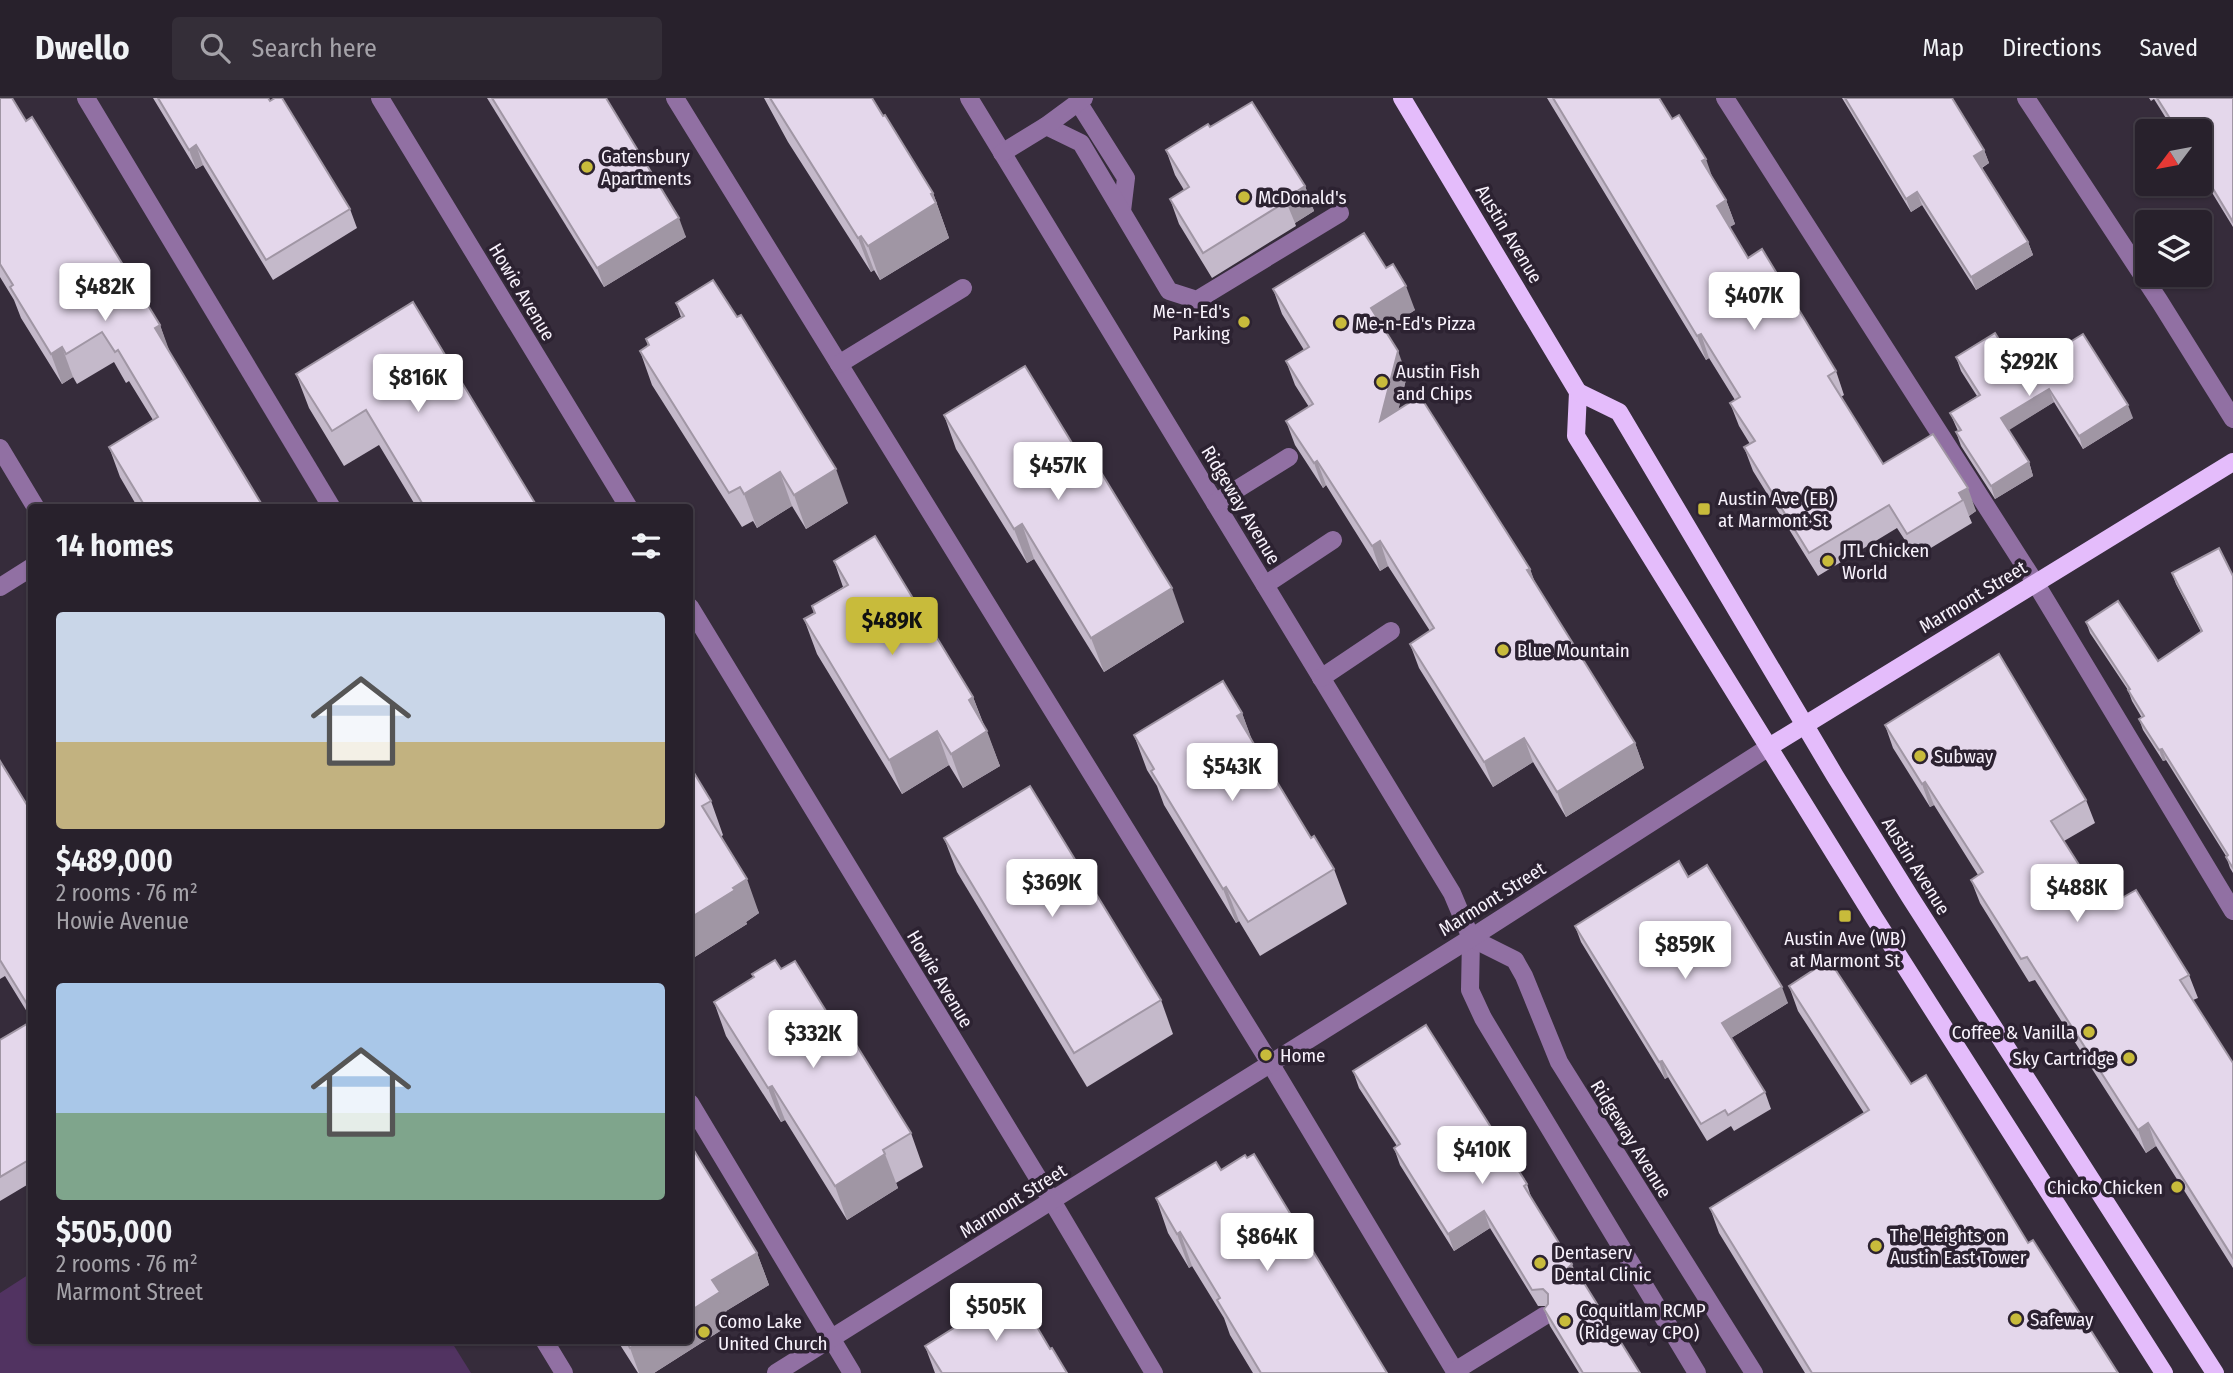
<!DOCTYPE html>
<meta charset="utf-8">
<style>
:root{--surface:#28212c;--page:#342e38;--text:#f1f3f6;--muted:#a5a3a9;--line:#443e48;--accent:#c8bb3b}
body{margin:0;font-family:"Fira Sans Condensed",sans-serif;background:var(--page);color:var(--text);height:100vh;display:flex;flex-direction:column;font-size:26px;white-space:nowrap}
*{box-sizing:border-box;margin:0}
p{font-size:23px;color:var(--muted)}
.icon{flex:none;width:38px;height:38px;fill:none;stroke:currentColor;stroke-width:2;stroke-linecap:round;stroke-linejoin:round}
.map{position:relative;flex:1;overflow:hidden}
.details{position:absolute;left:28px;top:406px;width:665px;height:840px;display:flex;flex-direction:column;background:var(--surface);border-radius:7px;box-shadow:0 2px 5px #0004,0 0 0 2px var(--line)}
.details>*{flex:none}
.needle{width:46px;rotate:238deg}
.fabs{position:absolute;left:2135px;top:21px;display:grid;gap:14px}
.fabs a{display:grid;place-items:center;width:77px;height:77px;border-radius:7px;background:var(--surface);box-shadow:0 2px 5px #0004,0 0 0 2px var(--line);font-size:35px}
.price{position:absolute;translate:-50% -60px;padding:0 16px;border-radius:7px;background:#fff;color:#222;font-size:23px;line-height:46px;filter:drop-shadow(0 2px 4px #0008)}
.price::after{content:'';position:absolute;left:50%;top:42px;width:21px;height:16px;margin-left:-10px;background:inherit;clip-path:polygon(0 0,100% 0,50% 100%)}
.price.selected{background:var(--accent);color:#111}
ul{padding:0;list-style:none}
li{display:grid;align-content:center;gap:14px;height:371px;padding:0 28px}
li span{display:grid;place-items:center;height:217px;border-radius:7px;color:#555}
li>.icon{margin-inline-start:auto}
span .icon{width:126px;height:126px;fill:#fffc;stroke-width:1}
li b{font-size:30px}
h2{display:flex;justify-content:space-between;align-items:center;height:84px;padding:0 28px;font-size:30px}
header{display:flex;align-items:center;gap:42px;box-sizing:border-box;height:98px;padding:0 35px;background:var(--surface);border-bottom:2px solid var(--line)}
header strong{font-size:33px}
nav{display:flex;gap:38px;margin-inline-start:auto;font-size:24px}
.search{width:490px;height:63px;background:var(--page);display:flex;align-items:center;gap:18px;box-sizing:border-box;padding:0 24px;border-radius:7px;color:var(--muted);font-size:26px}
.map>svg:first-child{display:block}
</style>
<header>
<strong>Dwello</strong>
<div class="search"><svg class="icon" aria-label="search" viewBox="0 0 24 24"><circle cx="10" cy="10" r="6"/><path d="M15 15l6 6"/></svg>Search here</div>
<nav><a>Map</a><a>Directions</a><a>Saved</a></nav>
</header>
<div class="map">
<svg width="2233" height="1275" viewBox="0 0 2233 1275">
<rect width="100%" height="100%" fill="#362c3b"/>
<path fill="#513361" d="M31 1175 32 1242 451 1243 471 1275H0V1195Z"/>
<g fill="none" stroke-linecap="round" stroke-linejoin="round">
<g stroke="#9170a3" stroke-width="18">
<path d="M86 0 332 410"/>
<path d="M380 0 629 410"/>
<path d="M675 0 1270 965 1456 1275"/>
<path d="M969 0 1452 795 1471 840 1470 892 1483 920 1697 1275"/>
<path d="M1725 0 2036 486 2233 813"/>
<path d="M2026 0 2160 204 2233 321"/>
<path d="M1078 4 1126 80 1122 113"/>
<path d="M1046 28 1081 45 1169 193 1197 202 1340 115"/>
<path d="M1002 55 1046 28 1084 0"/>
<path d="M839 266 963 190"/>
<path d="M0 350 36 410"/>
<path d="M1215 405 1289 359"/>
<path d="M1265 487 1333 442"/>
<path d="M0 489 32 469"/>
<path d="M690 509 1052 1103 1154 1275"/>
<path d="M1321 580 1391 533"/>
<path d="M1471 840 1515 862 1524 878 1559 964 1754 1275"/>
<path d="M690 1005 852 1275"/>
<path d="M544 1242 564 1275"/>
<path d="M1455 1273 1544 1218"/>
<path d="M776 1275 1471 840 1769 649"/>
</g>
<g stroke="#e4bcfb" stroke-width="18">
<path d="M1402 0 1578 294 1576 338 1875 821 2164 1275"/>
<path d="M1578 294 1619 314 1835 678 1910 799 2215 1275"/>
<path d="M1769 649 2233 364"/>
</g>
</g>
<g fill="#c4b9ca">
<path d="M0 0 160 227 169 254 264 410H138L120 379 109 349 153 322 129 283 126 285 114 264 77 286 73 279 62 286 21 220 14 202 0 179Z"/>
<path d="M153 0H268L350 111 357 130 273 182 203 67 196 71Z"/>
<path d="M487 0H606L686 139 604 189Z"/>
<path d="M764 0H872L933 95 949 140 880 182 874 172 871 174 788 44Z"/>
<path d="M1547 0H1659L1672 21 1726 102 1735 126 1729 129 1748 160 1836 273 1844 297 1841 299 1883 366 1933 336 1976 413 1969 418 1972 425 1916 459 1897 430 1818 478 1753 373 1744 349 1750 346 1739 328 1730 305 1735 302 1709 260 1706 262Z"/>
<path d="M1842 0H1952L1984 52 1989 65 1982 70 2028 144 2033 157 1976 192 1922 107 1911 114Z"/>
<path d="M2149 0H2233V129L2200 75V33H2174L2154 1 2151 3Z"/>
<path d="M1210 29 1305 88 1314 113 1295 125 1296 128 1212 180 1179 126 1170 101 1184 92 1175 77 1166 52Z"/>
<path d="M1386 170 1415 212 1384 232 1407 278 1398 312 1530 471 1535 486 1635 645 1644 670 1566 719 1533 664 1493 689 1419 570 1410 546 1430 533 1388 468 1380 473 1326 387 1323 390 1295 347 1286 323 1309 309 1295 287 1286 263 1304 252 1282 216 1273 191Z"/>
<path d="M413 204 538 410H417L379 347 344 368 309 310 296 276Z"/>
<path d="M676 205 848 405 806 431 792 408 757 430 753 423 742 429 652 287 640 253 648 248 646 241 681 219Z"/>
<path d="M1956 259 2020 275 2133 320 2083 351 2054 304 2008 332 2029 364 2033 378 1995 401 1961 348 1956 334 1958 333 1950 315 1977 298 1961 273Z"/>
<path d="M944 317 1094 381 1184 524 1104 574 1034 461 1027 465 956 351Z"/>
<path d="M834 463 973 599 1000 668 963 690 949 667 902 696 817 556 804 521 814 515 812 508 843 489Z"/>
<path d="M2172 475 2233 478V775L2230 770 2226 758 2166 662 2163 663 2143 632 2139 621 2142 620 2132 603 2128 592 2090 535 2086 524 2158 563 2201 534 2176 486Z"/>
<path d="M1242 615 1252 643 1311 740 1334 771 1347 806 1260 858 1239 823 1236 825 1164 707 1157 688 1147 672 1134 637Z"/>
<path d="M1885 627 2086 702 2095 725 2064 743 2106 809 2189 877 2198 900 2193 902 2233 965V1170L2156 1048 2146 1055 2035 882 2029 884 1980 805 1971 782 1978 777 1934 707 1930 709 1893 650Z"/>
<path d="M0 663 32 715V922L5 878 0 881Z"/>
<path d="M690 670 711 703 723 737 721 739 759 815 746 824 747 826 690 862Z"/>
<path d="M944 740 1161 902 1173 936 1087 989 957 774Z"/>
<path d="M1688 779 1788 905 1731 940 1765 994 1771 1011 1734 1033 1731 1028 1707 1043 1668 979 1665 981 1581 844 1575 828Z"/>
<path d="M781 871 836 929 911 1035 923 1069 896 1085 898 1090 847 1122 785 1022 781 1024 726 938 714 904 754 879 752 876Z"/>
<path d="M1789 888 1911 986 2028 1145 2118 1275H1805L1719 1135 1710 1110 1864 1015 1798 913Z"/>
<path d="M32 923V1084L0 1103V942Z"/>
<path d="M1353 973 1527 1086 1531 1099 1578 1182 1575 1185 1640 1275H1579L1550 1228 1544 1211 1546 1208H1538L1490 1130 1454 1153 1400 1067 1394 1050 1397 1048 1359 990Z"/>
<path d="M1221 1072 1387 1275H1253L1230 1237 1224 1220 1192 1168 1189 1170 1168 1135 1156 1100Z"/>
<path d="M757 1155 769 1187 726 1213 731 1226 654 1275H638L617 1242H690Z"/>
<path d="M925 1248 1050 1251 1067 1275H935Z"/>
</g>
<g fill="#a096a4">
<path d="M196 47 203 67 196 71 189 52Z"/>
<path d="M1984 52 1989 65 1979 71 1974 58Z"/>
<path d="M1706 61 1714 84 1702 63Z"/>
<path d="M1305 88 1314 113 1295 125 1285 101Z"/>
<path d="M1917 94 1922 107 1911 114 1906 101Z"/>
<path d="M933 95 949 140 880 182 868 148Z"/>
<path d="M1726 102 1735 126 1725 132 1717 108Z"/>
<path d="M679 120 686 139 604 189 597 170Z"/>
<path d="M861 138 874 172 871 174 858 140Z"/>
<path d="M2028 144 2033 157 1976 192 1971 179Z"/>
<path d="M1406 188 1415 212 1380 235 1371 210Z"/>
<path d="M160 227 171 257 155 230Z"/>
<path d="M1701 236 1709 260 1706 262 1697 238Z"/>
<path d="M62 249 73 279 62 286 51 256Z"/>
<path d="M1398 253 1407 278 1389 348 1380 323Z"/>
<path d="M2049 291 2054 304 2006 334 2001 320Z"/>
<path d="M2128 307 2133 320 2083 351 2079 338Z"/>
<path d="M1317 363 1326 387 1323 390 1314 365Z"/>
<path d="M2029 364 2033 378 1995 401 1991 388Z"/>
<path d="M836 371 848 405 806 431 794 397Z"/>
<path d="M780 374 792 408 757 430 744 396Z"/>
<path d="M1968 390 1976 413 1969 418 1963 402 1959 395Z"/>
<path d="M1022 426 1034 461 1027 465 1014 431Z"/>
<path d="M1380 443 1388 468 1380 473 1372 448Z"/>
<path d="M1530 471 1539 495 1527 472Z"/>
<path d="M1172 490 1184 524 1104 574 1091 540Z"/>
<path d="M973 599 986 634 969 602Z"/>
<path d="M1242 615 1255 650 1237 618Z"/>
<path d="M937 633 949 667 902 696 889 662Z"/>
<path d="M987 633 1000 668 963 690 951 656Z"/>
<path d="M1524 640 1533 664 1493 689 1484 664Z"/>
<path d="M1635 645 1644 670 1566 719 1557 694Z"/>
<path d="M2162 651 2166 662 2163 663 2159 652Z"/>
<path d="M1925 684 1934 707 1930 709 1922 686Z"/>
<path d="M747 781 759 815 746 824 747 826 690 862V820Z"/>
<path d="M1226 789 1239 823 1236 825 1223 791Z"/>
<path d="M1782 889 1788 905 1728 942 1722 925Z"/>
<path d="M1662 963 1668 979 1665 981 1659 964Z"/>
<path d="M772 988 785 1022 781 1024 768 990Z"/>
<path d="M2148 1025 2156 1048 2146 1055 2138 1032Z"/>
<path d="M885 1056 898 1090 847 1122 835 1088Z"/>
<path d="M1484 1113 1490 1130 1454 1153 1448 1136Z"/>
<path d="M1180 1134 1192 1168 1189 1170 1177 1136Z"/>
<path d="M757 1155 769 1187 726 1213 731 1226 654 1275H639L630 1250 643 1242H690V1213L712 1182Z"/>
<path d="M1572 1166 1578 1182 1574 1187 1568 1180V1170Z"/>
</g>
<g fill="#e4d7eb" stroke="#a096a4" stroke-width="2">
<path d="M0 0H12L26 23 32 19 160 227 155 230 264 410H146L109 349 158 319 118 252 115 254 102 234 66 256 62 249 51 256 10 189 13 187 0 166Z"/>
<path d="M158 0H268L270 3 275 0H282L350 111 266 162 196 47 189 52Z"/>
<path d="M492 0H606L679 120 597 170Z"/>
<path d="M770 0H872L883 18 885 17 933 95 931 96 936 105 868 148 861 138 858 140Z"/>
<path d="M1553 0H1659L1672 21 1679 17 1706 61 1702 63 1726 102 1717 108 1748 160 1762 151 1836 273 1828 278 1883 366 1933 336 1968 390 1959 395 1963 402 1907 436 1889 407 1809 455 1744 349 1755 343 1730 305 1740 299 1701 236 1697 238Z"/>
<path d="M1845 0H1952L1984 52 1974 58 2028 144 1971 179 1917 94 1906 101Z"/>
<path d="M2157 0H2233V124L2200 69V33H2178Z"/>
<path d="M1252 4 1305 88 1285 101 1287 103 1203 155 1170 101 1189 89 1166 52 1208 26 1210 29Z"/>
<path d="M1364 135 1386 170 1393 166 1406 188 1371 210 1398 253 1380 323 1420 298 1530 471 1527 472 1635 645 1557 694 1524 640 1484 664 1410 546 1434 530 1380 443 1372 448 1317 363 1314 365 1286 323 1313 306 1286 263 1309 249 1273 191Z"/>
<path d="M713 182 737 219 741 217 836 371 794 397 780 374 744 396 740 389 729 395 640 253 649 247 646 241 684 218 676 205Z"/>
<path d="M413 204 538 410H425L366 312 332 333 296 276Z"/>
<path d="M1995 235 2020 275 2083 236 2128 307 2079 338 2049 291 2001 320 2029 364 1991 388 1956 334 1961 332 1950 315 1980 297 1956 259Z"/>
<path d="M1025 268 1094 381 1102 376 1172 490 1091 540 1022 426 1014 431 944 317Z"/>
<path d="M875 438 973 599 969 602 987 633 951 656 937 633 889 662 804 521 815 515 812 508 848 487 834 463Z"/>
<path d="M2219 450 2233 478V770L2226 759 2228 757 2162 651 2159 652 2139 621 2144 618 2128 592 2130 591 2086 524 2118 503 2158 563 2202 533 2172 475Z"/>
<path d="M1999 556 2086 702 2051 723 2106 809 2136 792 2189 877 2180 882 2233 965V1160L2148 1025 2138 1032 2027 859 2021 861 1971 782 1983 774 1925 684 1922 686 1885 627Z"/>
<path d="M1223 583 1242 615 1237 618 1311 740 1314 738 1334 771 1248 824 1226 789 1223 791 1151 673 1154 671 1134 637Z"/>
<path d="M0 663 32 715V914L0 862Z"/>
<path d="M690 670H691L711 703 702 708 747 781 733 790 735 792 690 820Z"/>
<path d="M1030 688 1161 902 1074 955 944 740Z"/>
<path d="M1679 763 1688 779 1707 767 1782 889 1722 925 1765 994 1728 1017 1725 1012 1701 1026 1662 963 1659 964 1575 828Z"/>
<path d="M775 862 781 871 795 863 836 929 839 933 845 929 911 1035 883 1052 885 1056 835 1088 772 988 768 990 714 904 754 879 752 876Z"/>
<path d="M1829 862 1911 986 1926 977 2028 1145 2033 1142 2118 1275H1812L1710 1110 1869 1012 1789 888Z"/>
<path d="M32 923V1060L0 1079V942Z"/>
<path d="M1426 927 1527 1086 1524 1088 1572 1166 1568 1170V1180L1573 1185H1584L1640 1275H1583L1544 1211 1548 1206V1196L1543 1191 1532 1192 1484 1113 1448 1136 1394 1050 1400 1046 1353 973Z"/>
<path d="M690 1046 757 1155 712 1182 720 1194 690 1213Z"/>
<path d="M1254 1056 1387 1275H1261L1217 1202 1220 1200 1180 1134 1177 1136 1156 1100 1216 1064 1221 1072 1245 1057 1247 1060Z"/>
<path d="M1015 1192 1050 1251 1052 1250 1067 1275H942L925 1248Z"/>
<path d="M626 1242H643L630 1250Z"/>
</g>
<g fill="#c8bb3b" stroke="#2c2231" stroke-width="2.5">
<circle cx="587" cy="69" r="7"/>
<circle cx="1244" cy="99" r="7"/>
<circle cx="1244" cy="224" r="7"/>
<circle cx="1341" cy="225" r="7"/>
<circle cx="1382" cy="284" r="7"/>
<rect x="1697" y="404" width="14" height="14" rx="3.5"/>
<circle cx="1828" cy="463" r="7"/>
<circle cx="1503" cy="552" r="7"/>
<circle cx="1920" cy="658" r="7"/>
<rect x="1838" y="811" width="14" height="14" rx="3.5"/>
<circle cx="2089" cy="934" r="7"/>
<circle cx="1266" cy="957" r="7"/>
<circle cx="2129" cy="960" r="7"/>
<circle cx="2177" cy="1089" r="7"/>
<circle cx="1876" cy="1148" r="7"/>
<circle cx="1540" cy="1165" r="7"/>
<circle cx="2016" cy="1221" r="7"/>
<circle cx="1565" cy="1223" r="7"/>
<circle cx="704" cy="1234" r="7"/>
</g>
<g text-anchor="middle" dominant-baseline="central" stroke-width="7" stroke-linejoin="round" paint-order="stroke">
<g font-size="19" fill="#f8f2fc" stroke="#2c2231" text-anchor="start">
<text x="601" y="58">Gatensbury<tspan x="601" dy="22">Apartments</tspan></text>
<text x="1258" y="99">McDonald's</text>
<text x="1230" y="213" text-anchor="end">Me-n-Ed's<tspan x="1230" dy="22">Parking</tspan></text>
<text x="1355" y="225">Me-n-Ed's Pizza</text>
<text x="1396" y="273">Austin Fish<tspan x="1396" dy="22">and Chips</tspan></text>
<text x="1718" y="400">Austin Ave (EB)<tspan x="1718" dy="22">at Marmont St</tspan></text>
<text x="1842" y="452">JTL Chicken<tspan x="1842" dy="22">World</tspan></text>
<text x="1517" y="552">Blue Mountain</text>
<text x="1934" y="658">Subway</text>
<text x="1845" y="840" text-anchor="middle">Austin Ave (WB)<tspan x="1845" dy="22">at Marmont St</tspan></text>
<text x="2075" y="934" text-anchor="end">Coffee &amp; Vanilla</text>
<text x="1280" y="957">Home</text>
<text x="2115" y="960" text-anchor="end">Sky Cartridge</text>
<text x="2163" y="1089" text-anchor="end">Chicko Chicken</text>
<text x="1890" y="1137">The Heights on<tspan x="1890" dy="22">Austin East Tower</tspan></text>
<text x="1554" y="1154">Dentaserv<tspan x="1554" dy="22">Dental Clinic</tspan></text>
<text x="1579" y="1212">Coquitlam RCMP<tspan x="1579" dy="22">(Ridgeway CPO)</tspan></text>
<text x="2030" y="1221">Safeway</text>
<text x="718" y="1223">Como Lake<tspan x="718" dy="22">United Church</tspan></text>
</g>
<g font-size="19" fill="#f8f2fc" stroke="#2c2231">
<text transform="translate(1509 136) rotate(59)">Austin Avenue</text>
<text transform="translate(522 194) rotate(59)">Howie Avenue</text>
<text transform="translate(1241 407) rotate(59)">Ridgeway Avenue</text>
<text transform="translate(1973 499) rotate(-31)">Marmont Street</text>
<text transform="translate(1916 768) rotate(58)">Austin Avenue</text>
<text transform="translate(1492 801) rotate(-32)">Marmont Street</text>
<text transform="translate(940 881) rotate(59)">Howie Avenue</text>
<text transform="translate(1631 1041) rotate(58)">Ridgeway Avenue</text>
<text transform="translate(1013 1103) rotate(-32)">Marmont Street</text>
</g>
</g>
</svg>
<div class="fabs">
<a><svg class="needle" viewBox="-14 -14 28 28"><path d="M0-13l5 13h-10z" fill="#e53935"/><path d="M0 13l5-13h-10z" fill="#a5a3a9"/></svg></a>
<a><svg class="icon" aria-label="layers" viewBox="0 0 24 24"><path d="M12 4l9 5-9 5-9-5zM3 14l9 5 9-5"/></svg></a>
</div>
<b class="price" style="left:105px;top:225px">$482K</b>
<b class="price" style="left:1754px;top:234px">$407K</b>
<b class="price" style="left:2029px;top:300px">$292K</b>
<b class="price" style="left:418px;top:316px">$816K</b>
<b class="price" style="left:1058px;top:404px">$457K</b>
<b class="price selected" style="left:892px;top:559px">$489K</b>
<b class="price" style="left:1232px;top:705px">$543K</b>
<b class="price" style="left:1052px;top:821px">$369K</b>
<b class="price" style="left:2077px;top:826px">$488K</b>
<b class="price" style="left:1685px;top:883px">$859K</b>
<b class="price" style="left:813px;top:972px">$332K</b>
<b class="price" style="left:1482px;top:1088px">$410K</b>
<b class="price" style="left:1267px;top:1175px">$864K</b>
<b class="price" style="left:996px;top:1245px">$505K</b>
<section class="details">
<h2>14 homes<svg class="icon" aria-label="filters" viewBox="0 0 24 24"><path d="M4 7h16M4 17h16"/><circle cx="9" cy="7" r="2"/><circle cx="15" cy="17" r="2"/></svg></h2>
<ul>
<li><span style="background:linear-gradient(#c9d6e8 60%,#c2b280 0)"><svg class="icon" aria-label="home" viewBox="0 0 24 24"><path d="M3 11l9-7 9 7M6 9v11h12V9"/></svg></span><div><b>$489,000</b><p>2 rooms · 76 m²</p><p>Howie Avenue</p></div></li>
<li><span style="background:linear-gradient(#a9c7e8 60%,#7fa58c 0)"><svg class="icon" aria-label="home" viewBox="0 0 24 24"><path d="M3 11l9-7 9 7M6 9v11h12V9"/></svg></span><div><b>$505,000</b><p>2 rooms · 76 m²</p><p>Marmont Street</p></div></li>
</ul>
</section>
</div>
